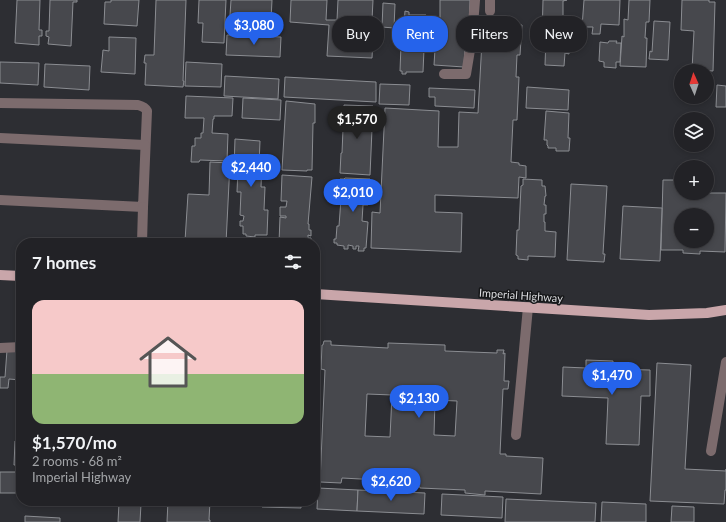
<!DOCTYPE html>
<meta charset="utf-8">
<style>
:root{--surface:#222226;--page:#2a2a2e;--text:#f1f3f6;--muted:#a2a4a7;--line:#3f3f43;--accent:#2563eb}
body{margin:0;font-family:Lato,sans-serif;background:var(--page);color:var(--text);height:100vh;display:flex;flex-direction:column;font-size:15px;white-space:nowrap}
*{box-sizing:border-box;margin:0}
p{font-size:13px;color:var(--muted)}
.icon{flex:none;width:22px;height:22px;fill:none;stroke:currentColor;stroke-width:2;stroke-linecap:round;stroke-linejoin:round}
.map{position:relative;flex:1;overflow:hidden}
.panel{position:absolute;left:16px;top:238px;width:304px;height:268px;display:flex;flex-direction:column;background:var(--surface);border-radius:16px;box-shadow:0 2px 6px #0003,0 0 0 1px var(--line)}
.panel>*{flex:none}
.banner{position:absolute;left:332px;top:16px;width:334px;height:36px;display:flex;gap:8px}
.needle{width:26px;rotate:357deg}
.controls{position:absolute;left:674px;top:64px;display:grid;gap:8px}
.controls a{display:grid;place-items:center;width:40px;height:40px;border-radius:50%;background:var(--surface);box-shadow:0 2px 6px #0003,0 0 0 1px var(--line);font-size:20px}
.price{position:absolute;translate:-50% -34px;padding:0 9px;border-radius:14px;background:var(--accent);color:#fff;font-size:13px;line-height:26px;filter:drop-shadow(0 1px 2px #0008)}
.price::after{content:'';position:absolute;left:50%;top:24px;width:12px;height:9px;margin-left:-6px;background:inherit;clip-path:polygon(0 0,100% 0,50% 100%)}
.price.active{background:#222;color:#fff}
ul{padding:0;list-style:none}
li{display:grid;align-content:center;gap:8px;height:212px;padding:0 16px}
li span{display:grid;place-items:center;height:124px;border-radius:12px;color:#555}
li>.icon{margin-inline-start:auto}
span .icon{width:72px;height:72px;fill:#fffc;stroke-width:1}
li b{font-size:17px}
h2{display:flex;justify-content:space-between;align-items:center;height:48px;padding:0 16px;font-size:17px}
.pill{padding:0 14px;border-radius:16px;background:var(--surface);box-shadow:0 2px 6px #0003,0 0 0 1px var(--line);font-size:14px;line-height:36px}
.pill.active{background:var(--accent);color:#fff}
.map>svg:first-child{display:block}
</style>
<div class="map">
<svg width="726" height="522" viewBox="0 0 726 522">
<rect width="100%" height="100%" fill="#2d2e33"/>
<g fill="#47484d" stroke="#8b8d92" fill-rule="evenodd">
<path d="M17 0H40L39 30H42V36H39V45L15 43Z"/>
<path d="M50 0H77V2H73L71 46 48 44 49 37 46 36V31H49Z"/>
<path d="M111 0H139L137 26 104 24 105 2H111Z"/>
<path d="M156 0H186L183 81H184L183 87 145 85 146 63H144L145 55H154Z"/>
<path d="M199 0H226L224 43 202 42 203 23H198Z"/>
<path d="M231 0H272L271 20H269L268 32 229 30Z"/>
<path d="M291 0H327L326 20H337L338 0H373L372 20H374L372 58 327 56 329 25 290 22Z"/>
<path d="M440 0H470L469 24H466L464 67 434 65 437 17 440 18Z"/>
<path d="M543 0H567L563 1V21H565V29H562V39H566V48H569V54L565 53 564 66 545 65 546 38H542Z"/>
<path d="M584 0H620L619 25 601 24 600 34H592L593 27H582Z"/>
<path d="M629 0H650L649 22H646L645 38H647L646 67 620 66 622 36 624 37V19L628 20Z"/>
<path d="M682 0H709V2H715L713 71 692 70 694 31 681 30Z"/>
<path d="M383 3 395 4 394 28 382 27Z"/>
<path d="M405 11 409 12V15H426L425 39 422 38V40H417V38H403Z"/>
<path d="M654 21 670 22 668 60 649 59 650 51 652 52Z"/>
<path d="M483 23 522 25 520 55H517L516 77H519L517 120H513L511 162 519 163V165L526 166V178L519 177 518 198 435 195V212L462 213 461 252 371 248 372 212 380 213 385 108 439 111 438 147H458L459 112 478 113Z"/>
<path d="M227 35 281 37 280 57 226 55Z"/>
<path d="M109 37 136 38 135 74 101 72 103 50 109 51Z"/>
<path d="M609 41H617L616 43H621L620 62H616V68L604 67V62L599 61 600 42 608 43Z"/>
<path d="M401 45H405V48L424 49 423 72H406V74H402V71H400Z"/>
<path d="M0 62 39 63 38 85 0 83Z"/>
<path d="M186 62 222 64 221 87 185 86Z"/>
<path d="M45 64 90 66 89 90 44 87Z"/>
<path d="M225 76 279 79 278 99 224 96Z"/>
<path d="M285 77 376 82V102L284 97Z"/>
<path d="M380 84 410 85 409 105 379 104Z"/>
<path d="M717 85 726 86V107H716Z"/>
<path d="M527 87 569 90 568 110 526 108Z"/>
<path d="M429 88 475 90 474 108 435 106V97H429Z"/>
<path d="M186 96 233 98 232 116H214V119H213L212 133 228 134 227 161 200 160 199 162H191L192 146H195V138H201V133H203L204 118H185Z"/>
<path d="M243 98 281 100 280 120 242 118Z"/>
<path d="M286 101 315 104V123H313L312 170H307V171L282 170Z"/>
<path d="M344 105 373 106 370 175 340 173 341 153H342Z"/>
<path d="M546 111 569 113 568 138H570L569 151H556V148H548V146L547 145V140H544Z"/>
<path d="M235 139 260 141 259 164H262L261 187H265L264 210H268L267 235H255V237L246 236V234H243V226H240V221H243L244 216 240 215 241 192H237L238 169 234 168Z"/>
<path d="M210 162 230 163 226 243 185 241 188 194 209 195Z"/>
<path d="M282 175 312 177 308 224H309V230H311V236L308 235V238H311V241H309L308 243H279L280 217 286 218V216H280V207H286L287 201H281Z"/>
<path d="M345 178 370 179 368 205H363L362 221 368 222 366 248H364V251H358L359 246H356V249H353V246L348 245V249H344V246L337 245V243H334V239H336L337 226H339L341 199H339L340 179H344Z"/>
<path d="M523 179 542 180V186H545L546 196H545L544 205H546V214H544V222H545V231L556 232 555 257 528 256V260L518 259V256L516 255 517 230H519L521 186 523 185Z"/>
<path d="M663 180H681V193H726L725 252 700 251V254L683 253V250H661ZM681 215H707V241H681Z"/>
<path d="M571 184 607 186 603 254H605L604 262 567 260Z"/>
<path d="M623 206 662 208 660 261 620 259Z"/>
<path d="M315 341H318L315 391Z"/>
<path d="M324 341H331V345L388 348V343L445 345V351L497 353V350H504L503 354 505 353 504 381H509L508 389H503L500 454H506V456L543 458 541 494 485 491V495L465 493V490L420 488V487L417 486V482L342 478 341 483 320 482 325 370 321 369 322 345H323ZM367 394 392 395 390 437 365 436ZM435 400 457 401 455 436 434 435Z"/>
<path d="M7 350H21V380L9 379 8 388H0V377H5Z"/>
<path d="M586 360 613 361V369L650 370V396H641L639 445 606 444 608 398 562 396 563 367 586 368Z"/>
<path d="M657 363 691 365 685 469 726 471V469V490H725L724 504 650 501Z"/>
<path d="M15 441H21V465H14Z"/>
<rect x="0" y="472" width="16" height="21"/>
<path d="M318 488 358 490 357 511 317 509Z"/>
<path d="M358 490 425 493 424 514 357 511Z"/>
<path d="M442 494 503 497 502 518 441 515Z"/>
<path d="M506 499 596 503 595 522H505Z"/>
<path d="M168 501H210L209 520H210V522H167Z"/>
<path d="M262 501H301V508L262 507Z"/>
<path d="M602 502 646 504V522H601Z"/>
<path d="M119 503 141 504 140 522H118Z"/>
<path d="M672 506 694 507V522H671Z"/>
<path d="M25 516 60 518V522H25Z"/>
</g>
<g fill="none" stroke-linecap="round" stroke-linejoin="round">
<g stroke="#7c6b6d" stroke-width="10">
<path d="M490 0V11"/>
<path d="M444 74H466L472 38 475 0"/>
<path d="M0 103 138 105C142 106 145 107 147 111L143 207 0 200"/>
<path d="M0 138 145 145"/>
<path d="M142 243 143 207"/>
<path d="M0 348 21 347"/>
<path d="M516 435 528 307"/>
<path d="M711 451 726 362"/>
</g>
<g stroke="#c9a6aa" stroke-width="10">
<path d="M0 275 21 276"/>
<path d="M315 294 649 315 707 313 726 310"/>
</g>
</g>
<g text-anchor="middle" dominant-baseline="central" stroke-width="3" stroke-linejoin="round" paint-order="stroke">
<g font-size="11" fill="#dddee1" stroke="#161719">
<text transform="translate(521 295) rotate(4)">Imperial Highway</text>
</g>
</g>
</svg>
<div class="controls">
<a><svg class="needle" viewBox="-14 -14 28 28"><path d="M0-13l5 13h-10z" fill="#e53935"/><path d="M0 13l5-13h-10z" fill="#a2a4a7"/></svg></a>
<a><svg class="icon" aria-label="layers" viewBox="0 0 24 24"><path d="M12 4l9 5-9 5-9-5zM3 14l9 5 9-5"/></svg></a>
<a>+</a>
<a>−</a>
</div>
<b class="price" style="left:254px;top:46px">$3,080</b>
<b class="price active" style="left:357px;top:140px">$1,570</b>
<b class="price" style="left:251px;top:188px">$2,440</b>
<b class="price" style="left:353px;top:213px">$2,010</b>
<b class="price" style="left:612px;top:396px">$1,470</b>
<b class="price" style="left:419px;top:419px">$2,130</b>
<b class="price" style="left:391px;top:502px">$2,620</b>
<div class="banner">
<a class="pill">Buy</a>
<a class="pill active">Rent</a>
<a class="pill">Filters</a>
<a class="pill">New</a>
</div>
<section class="panel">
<h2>7 homes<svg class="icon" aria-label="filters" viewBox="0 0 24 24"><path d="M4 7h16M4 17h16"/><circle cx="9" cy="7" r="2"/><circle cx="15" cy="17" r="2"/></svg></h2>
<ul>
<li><span style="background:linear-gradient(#f6c9c9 60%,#8fb573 0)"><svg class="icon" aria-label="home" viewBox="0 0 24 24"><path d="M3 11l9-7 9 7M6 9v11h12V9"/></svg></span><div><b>$1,570/mo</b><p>2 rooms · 68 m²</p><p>Imperial Highway</p></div></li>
</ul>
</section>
</div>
